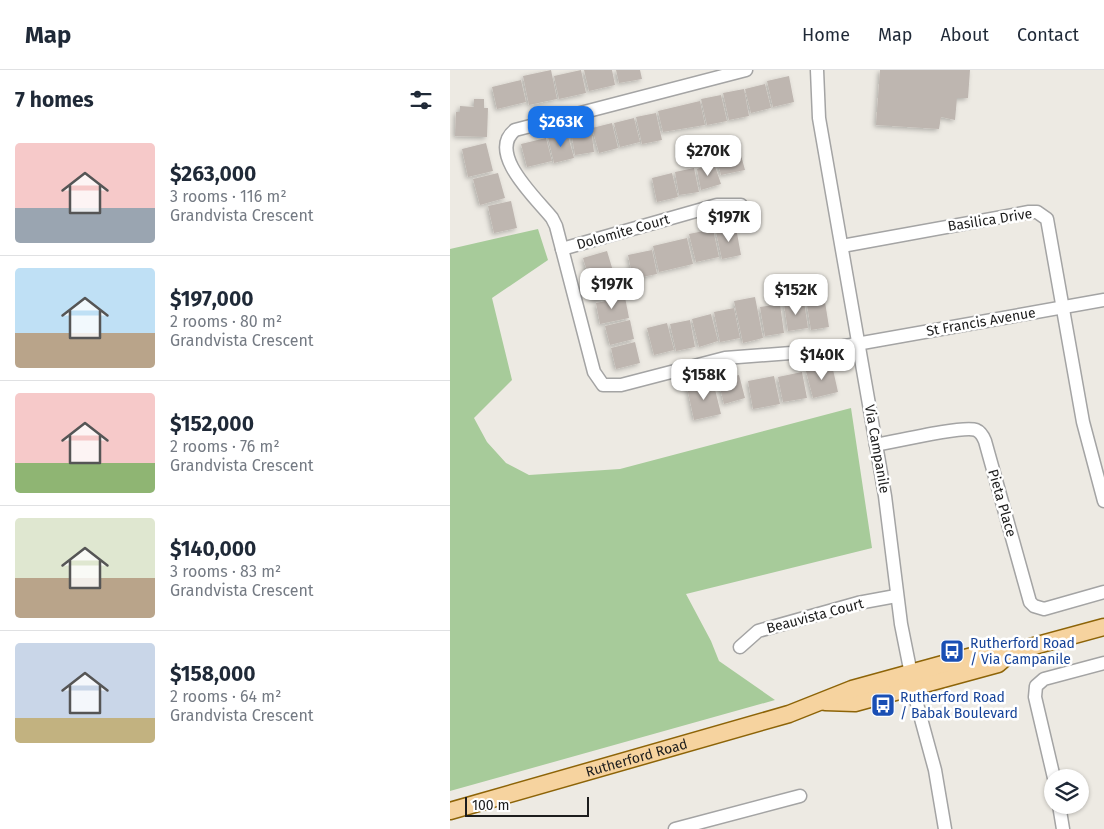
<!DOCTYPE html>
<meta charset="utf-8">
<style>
:root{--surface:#fff;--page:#f2f2f3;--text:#1f2937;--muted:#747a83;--line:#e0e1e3;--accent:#1a73e8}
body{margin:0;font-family:"Fira Sans",sans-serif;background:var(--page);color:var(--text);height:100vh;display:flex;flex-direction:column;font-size:19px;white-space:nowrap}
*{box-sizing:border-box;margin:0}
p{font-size:16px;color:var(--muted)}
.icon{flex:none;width:28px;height:28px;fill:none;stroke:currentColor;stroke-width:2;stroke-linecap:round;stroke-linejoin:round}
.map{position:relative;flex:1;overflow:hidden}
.sheet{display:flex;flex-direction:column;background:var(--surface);width:450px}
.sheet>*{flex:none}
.controls{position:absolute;left:594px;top:699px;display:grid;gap:10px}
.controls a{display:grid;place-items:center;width:45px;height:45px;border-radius:50%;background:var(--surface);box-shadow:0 1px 4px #0004;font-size:25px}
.scale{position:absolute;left:15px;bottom:12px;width:124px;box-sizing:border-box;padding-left:5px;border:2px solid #1d1d1d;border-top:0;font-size:14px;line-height:18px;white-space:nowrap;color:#1d1d1d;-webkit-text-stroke:4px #fff;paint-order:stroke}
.price{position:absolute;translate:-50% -42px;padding:0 11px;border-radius:10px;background:#fff;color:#222;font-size:16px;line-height:32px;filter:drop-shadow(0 1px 2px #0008)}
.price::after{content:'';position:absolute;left:50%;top:30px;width:15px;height:11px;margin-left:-8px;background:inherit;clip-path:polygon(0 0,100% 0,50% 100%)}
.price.current{background:var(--accent);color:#fff}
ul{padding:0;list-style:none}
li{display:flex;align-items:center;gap:15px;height:125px;padding:0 15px}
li+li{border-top:1px solid var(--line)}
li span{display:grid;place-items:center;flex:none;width:140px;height:100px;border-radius:5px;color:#555}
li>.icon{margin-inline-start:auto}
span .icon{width:60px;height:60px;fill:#fffc;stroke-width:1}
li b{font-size:21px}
h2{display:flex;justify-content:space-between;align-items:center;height:60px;padding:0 15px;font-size:21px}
header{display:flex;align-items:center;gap:30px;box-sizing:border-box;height:70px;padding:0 25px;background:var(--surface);border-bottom:1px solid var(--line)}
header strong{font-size:24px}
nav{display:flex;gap:28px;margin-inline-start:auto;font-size:18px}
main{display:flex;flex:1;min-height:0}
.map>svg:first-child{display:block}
</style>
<header>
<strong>Map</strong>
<nav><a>Home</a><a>Map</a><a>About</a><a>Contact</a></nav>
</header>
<main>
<section class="sheet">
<h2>7 homes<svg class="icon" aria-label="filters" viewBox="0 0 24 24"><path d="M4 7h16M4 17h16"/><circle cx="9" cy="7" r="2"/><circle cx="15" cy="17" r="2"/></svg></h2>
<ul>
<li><span style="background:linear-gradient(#f6c9c9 65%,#9aa5b1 0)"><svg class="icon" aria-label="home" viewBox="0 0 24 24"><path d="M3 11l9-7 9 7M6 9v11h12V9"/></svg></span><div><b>$263,000</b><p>3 rooms · 116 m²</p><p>Grandvista Crescent</p></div></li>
<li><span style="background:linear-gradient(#bfe0f5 65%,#b9a48a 0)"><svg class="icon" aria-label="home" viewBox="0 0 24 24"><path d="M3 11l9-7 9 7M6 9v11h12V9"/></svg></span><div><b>$197,000</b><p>2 rooms · 80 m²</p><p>Grandvista Crescent</p></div></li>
<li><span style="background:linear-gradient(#f6c9c9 70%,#8fb573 0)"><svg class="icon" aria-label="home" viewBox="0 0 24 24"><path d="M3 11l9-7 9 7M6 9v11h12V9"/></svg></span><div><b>$152,000</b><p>2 rooms · 76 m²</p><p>Grandvista Crescent</p></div></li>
<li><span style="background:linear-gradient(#dfe7d0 60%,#b9a48a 0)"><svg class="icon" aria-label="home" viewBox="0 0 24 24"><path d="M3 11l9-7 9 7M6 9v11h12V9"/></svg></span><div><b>$140,000</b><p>3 rooms · 83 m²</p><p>Grandvista Crescent</p></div></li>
<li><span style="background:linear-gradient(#c9d6e8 75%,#c2b280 0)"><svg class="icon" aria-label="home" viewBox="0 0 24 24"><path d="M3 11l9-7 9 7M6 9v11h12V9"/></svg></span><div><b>$158,000</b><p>2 rooms · 64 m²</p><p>Grandvista Crescent</p></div></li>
</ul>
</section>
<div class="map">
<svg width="654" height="759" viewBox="0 0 654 759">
<defs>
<filter id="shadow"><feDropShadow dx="-2" dy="2" stdDeviation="2.5" flood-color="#0004"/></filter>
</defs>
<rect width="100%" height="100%" fill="#edeae3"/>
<path fill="#a7cb9a" d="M88 159 98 190 42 228 62 310 24 348 37 372 56 393 79 405 170 399 401 338 422 478 236 524 261 571 269 591 325 630 0 721V179Z"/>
<g fill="#beb6b0" filter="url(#shadow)">
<path d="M101 0 107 29 79 35 73 6Z"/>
<path d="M131 0 136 23 109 29 104 6Z"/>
<path d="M134 0H162L165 15 139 21Z"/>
<path d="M166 0H190L192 9 169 13Z"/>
<path d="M430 0H520L518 28H507L505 50 491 47 489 59 426 55Z"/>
<path d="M339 6 344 32 323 37 317 11Z"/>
<path d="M71 10 76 32 47 39 42 17Z"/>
<path d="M315 14 321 38 301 43 295 19Z"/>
<path d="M294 19 299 46 279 50 273 23Z"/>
<path d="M271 25 277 51 257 55 251 29Z"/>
<path d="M24 29H34V38H38L37 67 5 66 6 42H10V36L24 37Z"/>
<path d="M250 31 255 55 213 62 208 41Z"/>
<path d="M206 43 212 70 192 74 186 47Z"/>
<path d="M184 48 190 72 170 77 164 53Z"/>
<path d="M162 53 168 78 149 83 142 58Z"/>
<path d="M141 58 144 82 125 85 121 61Z"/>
<path d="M117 62 124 88 104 93 98 67Z"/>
<path d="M96 68 102 91 77 97 71 74Z"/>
<path d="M36 73 43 101 18 107 12 79Z"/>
<path d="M286 76 289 78 295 100 271 105 266 86 276 84Z"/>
<path d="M264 93 271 114 251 120 247 99Z"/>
<path d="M244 98 249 122 229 125 225 102Z"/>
<path d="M48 103 55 128 30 135 23 109Z"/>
<path d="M222 103 228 127 207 132 202 108Z"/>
<path d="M61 131 67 158 44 163 38 136Z"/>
<path d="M286 158 291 185 272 189 266 162Z"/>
<path d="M263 159 269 187 246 192 239 164Z"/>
<path d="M237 168 243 194 209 202 203 176Z"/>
<path d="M202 180 207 204 183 209 178 185Z"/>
<path d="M157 181 163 201 139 208 133 188Z"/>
<path d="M167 202 172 224 144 230 139 209Z"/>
<path d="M175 227 179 248 150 254 146 233Z"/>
<path d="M305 227 313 268 293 273 284 231Z"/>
<path d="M354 231 358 258 338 261 334 234Z"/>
<path d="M375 232 379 257 361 260 357 235Z"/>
<path d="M330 234 334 263 315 266 310 237Z"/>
<path d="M284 238 290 268 270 272 264 242Z"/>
<path d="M261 244 268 271 249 277 242 249Z"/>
<path d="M180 250 184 269 160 275 155 256Z"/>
<path d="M240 250 245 277 226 281 220 254Z"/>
<path d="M217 253 224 280 204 285 197 258Z"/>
<path d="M185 272 190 293 166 299 161 278Z"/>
<path d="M382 295 388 322 363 328 356 301Z"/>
<path d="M352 302 357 328 333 332 328 307Z"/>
<path d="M289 305 295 328 274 334 268 310Z"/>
<path d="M324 306 330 334 303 339 298 311Z"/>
<path d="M263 311 271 344 244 350 237 317Z"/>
</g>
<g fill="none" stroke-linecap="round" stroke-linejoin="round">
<g stroke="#a4a4a4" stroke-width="15">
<g id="minor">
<path d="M296 0 65 60C36 83 87 129 102 148L106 156 144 302 153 315H171L275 288 367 281 654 230"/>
<path d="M367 0 369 48 435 426 451 554 467 634 485 700 495 759"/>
<path d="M392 176 579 142H587L597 149 633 352 654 431"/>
<path d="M112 179 267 135H291"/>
<path d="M426 375C443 372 514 355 526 360 531 362 533 366 535 371L580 532 584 536 594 539 654 522"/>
<path d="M290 577 308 561 408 533 446 526"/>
<path d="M604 708 585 627 586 616 594 609 654 593"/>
<path d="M609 735 613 759"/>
<path d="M225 759 350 726"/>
</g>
</g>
<g stroke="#8d6408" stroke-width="19">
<g id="major">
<path d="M375 632 405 633 548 594 562 582 654 557"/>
<path id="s1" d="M0 741 339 644 402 619 544 580 562 582"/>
</g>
</g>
<use href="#minor" stroke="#fff" stroke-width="12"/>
<use href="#major" stroke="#f6d39f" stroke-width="16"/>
</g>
<defs>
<g id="bus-square" transform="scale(1.25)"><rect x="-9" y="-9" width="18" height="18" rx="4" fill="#1a4fb4" stroke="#fff"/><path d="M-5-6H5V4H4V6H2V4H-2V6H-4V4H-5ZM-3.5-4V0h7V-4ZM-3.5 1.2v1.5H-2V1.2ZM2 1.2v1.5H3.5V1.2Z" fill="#fff"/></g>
</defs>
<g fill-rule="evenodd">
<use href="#bus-square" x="502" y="581"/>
<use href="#bus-square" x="433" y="635"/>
</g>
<g text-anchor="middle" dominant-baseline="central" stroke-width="5" stroke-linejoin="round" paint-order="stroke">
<g font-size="14" fill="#1d1d1d" stroke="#fff">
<text transform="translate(540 150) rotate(-9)">Basilica Drive</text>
<text transform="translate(173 162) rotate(-16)">Dolomite Court</text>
<text transform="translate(531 252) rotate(-10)">St Francis Avenue</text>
<text transform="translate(427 379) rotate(80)">Via Campanile</text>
<text transform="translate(552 433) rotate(74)">Pieta Place</text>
<text transform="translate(365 546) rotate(-15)">Beauvista Court</text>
<text stroke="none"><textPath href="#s1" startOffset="194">Rutherford Road</textPath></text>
</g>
<g font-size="14" fill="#164399" stroke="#fff" text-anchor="start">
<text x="520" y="573">Rutherford Road<tspan x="520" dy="16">/ Via Campanile</tspan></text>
<text x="450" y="627">Rutherford Road<tspan x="450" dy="16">/ Babak Boulevard</tspan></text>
</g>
</g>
</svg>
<div class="controls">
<a><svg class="icon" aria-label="layers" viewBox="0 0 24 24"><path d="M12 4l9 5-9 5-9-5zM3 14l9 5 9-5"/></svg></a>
</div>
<div class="scale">100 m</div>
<b class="price current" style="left:111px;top:78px">$263K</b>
<b class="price" style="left:258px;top:107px">$270K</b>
<b class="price" style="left:279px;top:173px">$197K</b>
<b class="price" style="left:162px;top:240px">$197K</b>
<b class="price" style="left:346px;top:246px">$152K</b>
<b class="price" style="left:372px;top:311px">$140K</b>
<b class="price" style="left:254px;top:331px">$158K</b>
</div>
</main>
